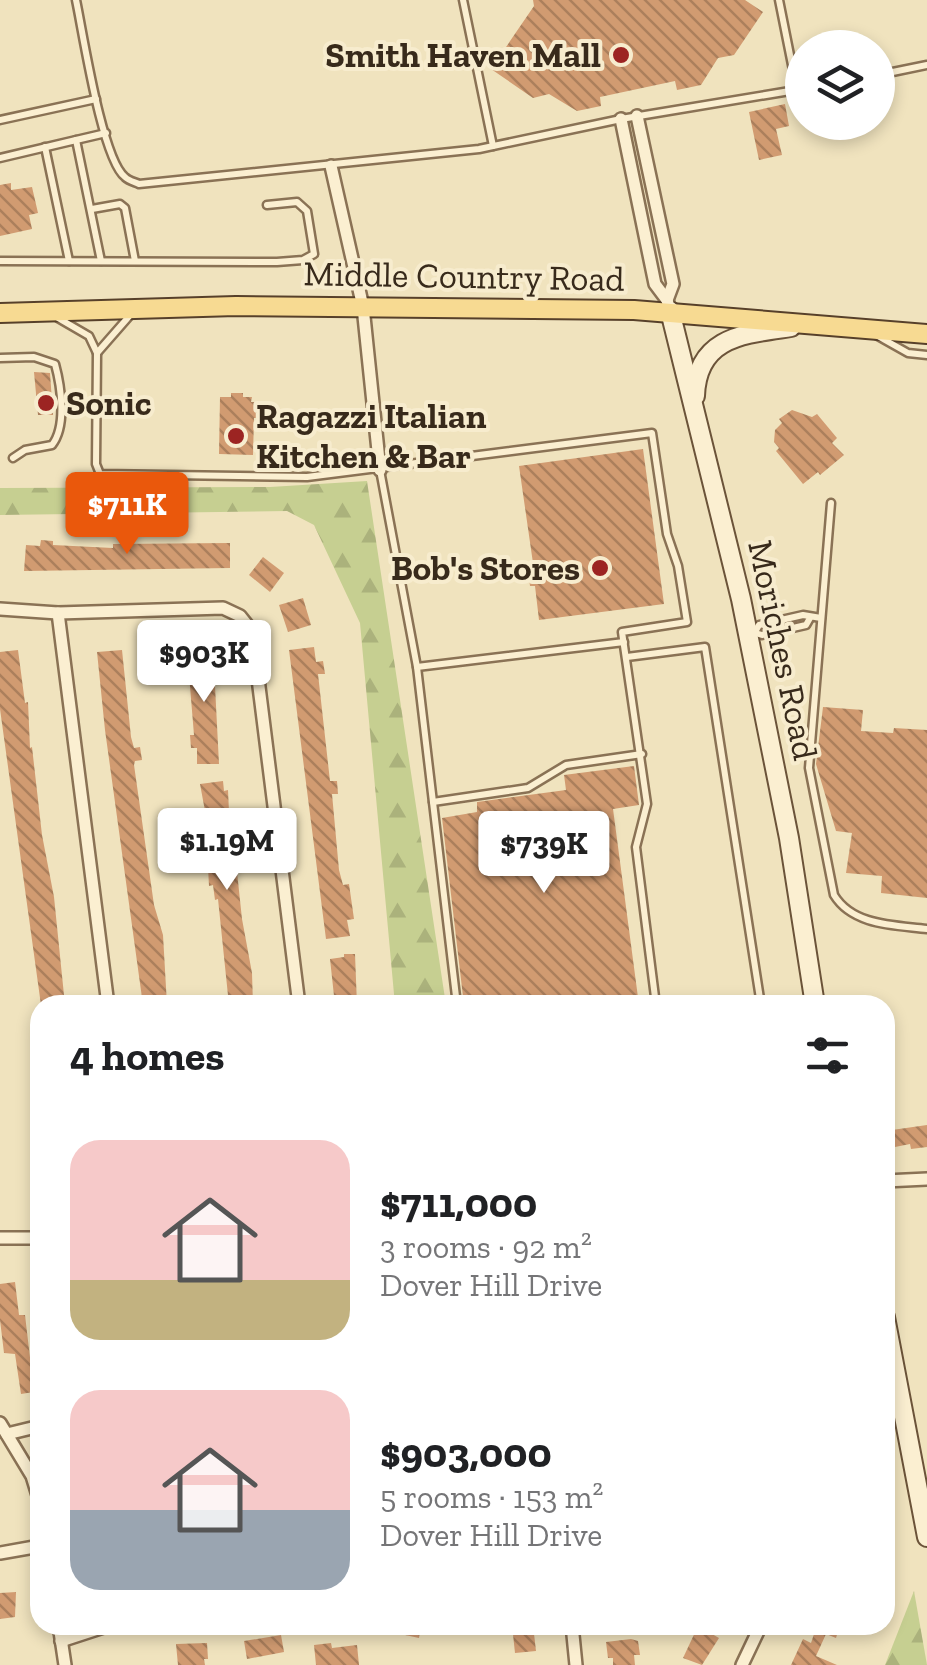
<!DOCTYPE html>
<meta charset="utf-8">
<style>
:root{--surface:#fff;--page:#f6f6f6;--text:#202124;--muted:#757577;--accent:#ea580c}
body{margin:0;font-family:"Zilla Slab",serif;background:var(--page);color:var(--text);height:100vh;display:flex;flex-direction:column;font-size:38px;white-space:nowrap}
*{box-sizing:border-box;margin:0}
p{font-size:32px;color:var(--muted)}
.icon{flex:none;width:55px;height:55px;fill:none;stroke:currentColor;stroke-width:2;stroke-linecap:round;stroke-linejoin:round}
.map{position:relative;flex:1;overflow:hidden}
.sheet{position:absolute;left:30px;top:995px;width:865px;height:640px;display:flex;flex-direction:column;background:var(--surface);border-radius:30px;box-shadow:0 5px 15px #0003}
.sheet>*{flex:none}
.buttons{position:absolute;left:785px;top:30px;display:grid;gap:20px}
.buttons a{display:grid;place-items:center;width:110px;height:110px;border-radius:50%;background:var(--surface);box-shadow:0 5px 15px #0003;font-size:50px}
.price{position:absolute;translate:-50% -85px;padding:0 22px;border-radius:10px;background:#fff;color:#222;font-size:32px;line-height:65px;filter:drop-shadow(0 2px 5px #0008)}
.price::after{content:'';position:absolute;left:50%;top:60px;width:30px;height:22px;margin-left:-15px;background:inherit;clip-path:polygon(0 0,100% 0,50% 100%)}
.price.on{background:var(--accent);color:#fff}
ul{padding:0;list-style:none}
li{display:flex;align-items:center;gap:30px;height:250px;padding:0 40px}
li span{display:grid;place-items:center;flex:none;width:280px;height:200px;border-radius:30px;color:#555}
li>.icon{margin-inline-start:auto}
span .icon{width:120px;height:120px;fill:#fffc;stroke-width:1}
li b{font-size:42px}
h2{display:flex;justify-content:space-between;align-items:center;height:120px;padding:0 40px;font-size:42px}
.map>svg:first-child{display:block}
</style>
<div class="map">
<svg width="927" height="1665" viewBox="0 0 927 1665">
<defs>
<pattern id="forest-firs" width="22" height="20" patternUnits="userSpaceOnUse" patternTransform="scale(2.5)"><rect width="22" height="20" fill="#c6cf91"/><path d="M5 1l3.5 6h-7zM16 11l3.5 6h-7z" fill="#abb27c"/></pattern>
<pattern id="building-back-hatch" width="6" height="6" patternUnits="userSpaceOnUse" patternTransform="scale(2.5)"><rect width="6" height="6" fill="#d19b71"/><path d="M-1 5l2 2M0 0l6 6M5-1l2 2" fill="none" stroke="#ab7f5c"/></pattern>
</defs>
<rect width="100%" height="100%" fill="#f0e3be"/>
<g fill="url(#forest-firs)">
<path d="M367 481 446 1005H395L360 623 314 525 287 511 0 515V488L270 487Z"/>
<path d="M914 1591 927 1665H885Z"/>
</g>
<g fill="url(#building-back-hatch)">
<path d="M533 0H745L763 12 734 55 718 58 701 85 677 90 675 81 600 97 601 106 577 111 549 94 533 98 491 69 534 6Z"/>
<path d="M785 104 789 126 776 129 782 155 759 160 749 112Z"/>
<path d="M11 183V190L32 187 38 213 29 215 32 229 0 236V185Z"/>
<path d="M34 372 50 373 53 415H38Z"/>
<path d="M231 393H243V397H252L251 402H259L258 418H254L253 455 219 454 220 397H231Z"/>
<path d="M792 410 812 417 817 414 837 438 832 443 844 455 820 475 818 472 803 484 776 451 779 448 774 442 775 430 782 423 779 419Z"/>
<path d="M643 449 664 604 539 620 535 586H530L528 571 534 570 519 466Z"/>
<path d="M41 540 53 541V545L113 548V544L230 543V568L24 571 26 545 40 546Z"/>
<path d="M263 557 284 573 270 592 249 575Z"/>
<path d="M303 598 311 625 288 632 279 605Z"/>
<path d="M195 647H213L219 764H197V748H191L190 735H194L187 650H195Z"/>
<path d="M314 647 316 662 323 661 325 674H318L330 781H337L338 794H332L339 870 343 885 349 884 354 919 347 920 350 936 326 939 289 650Z"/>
<path d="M18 650 25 703 28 702 30 748 32 747 42 835 54 897 65 1005H41L0 709V652Z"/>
<path d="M122 650 131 737 134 748 140 747 142 760 135 761 134 765 154 905 163 935 167 1005H143L105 730 97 652Z"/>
<path d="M823 707 863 710 861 731 893 733 894 728 927 730V898L881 893 882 876 846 873 852 833 836 831 816 764Z"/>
<path d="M634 766 639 805 613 809 639 1005H464L442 818 477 812V802L566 790 564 775Z"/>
<path d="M223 781 224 791 228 790 230 834H233L242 919 252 973 253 1005H229L218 899 215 900 213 885 209 886 205 811 200 784Z"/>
<path d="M344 954H355L357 1005H335L330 959 344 957Z"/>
<path d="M927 1125V1147L911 1149 910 1144 885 1149V1131Z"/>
<path d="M15 1282 19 1315H25L31 1366 40 1365V1391L21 1394 15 1354 4 1353 0 1320V1284Z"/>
<path d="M16 1592 15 1617 0 1619V1593Z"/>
<path d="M382 1625H421L419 1638 382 1630Z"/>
<path d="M512 1625H533L536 1651 515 1653Z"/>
<path d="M804 1625H840L836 1638 826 1634 816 1656 837 1665H791L803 1639 811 1643 815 1631Z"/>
<path d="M698 1626 719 1638 702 1665 683 1658Z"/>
<path d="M281 1635 284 1652 247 1659 244 1641Z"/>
<path d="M631 1639 638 1641 640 1655H634L635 1665H613V1658H608L606 1642Z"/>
<path d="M207 1643 208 1659H204L205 1665H178L176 1644Z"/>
<path d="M331 1643 332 1648 357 1645 359 1665H316L314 1645Z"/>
</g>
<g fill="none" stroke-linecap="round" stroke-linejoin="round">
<g stroke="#8a7255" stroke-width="11">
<g id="lane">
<path d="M76 0C83 33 102 159 125 177 129 181 135 182 139 184L479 149 621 119 802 89"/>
<path d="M463 0 493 146"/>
<path d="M779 0 797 90"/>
<path d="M878 75 927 65"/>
<path d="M0 120 96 99"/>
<path d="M76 140 106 133"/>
<path d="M45 147 69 261"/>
<path d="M0 158 76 140 101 261"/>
<path d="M92 209 120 204 125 208 135 261"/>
<path d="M0 261 277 262 303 260 314 254 307 211 297 202 267 205"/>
<path d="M58 318 89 336 97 353 132 313"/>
<path d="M876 335 908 353 927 355"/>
<path d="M97 353 96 464 100 474 307 477 652 433 667 534 678 566 687 622 622 632 647 804 636 847 656 1005"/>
<path d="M0 358 34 357 55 364C61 386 67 426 52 445L25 450 13 458"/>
<path d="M380 470 417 667 457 1005"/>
<path d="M831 503 809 768 834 895C853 926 895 925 927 929"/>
<path d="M752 632 762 635 806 625 810 618"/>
<path d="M755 632 759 625 803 615 821 618"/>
<path d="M627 657 705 647 761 1005"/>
<path d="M417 667 624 642"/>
<path d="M433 802 528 788 566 765 642 754"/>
</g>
</g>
<g stroke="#8a7255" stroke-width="16">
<g id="street">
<path d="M637 116 673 284 667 300"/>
<path d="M621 119 655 284 667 300 670 311"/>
<path d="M331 166 363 307 380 470"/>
<path d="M0 609 58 613 223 608 240 616 252 631 299 1005"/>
<path d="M58 613 108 1005"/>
<path d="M885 1181 927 1179"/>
<path d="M0 1238H40"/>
<path d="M0 1423 32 1476 40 1502"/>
<path d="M7 1434 40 1426"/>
<path d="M0 1553 40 1546"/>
<path d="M59 1625 65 1665"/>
<path d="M572 1625 576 1665"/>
<path d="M61 1641 110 1625"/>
<path d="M742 1665 761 1625"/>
</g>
</g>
<g stroke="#6b5339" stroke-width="22">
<g id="secondary">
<path d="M670 311 741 599 789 838 815 1005"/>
<path d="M695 396C697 336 745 334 791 327"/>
<path d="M885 1317 927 1537"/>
</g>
</g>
<g stroke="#57402a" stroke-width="22">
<path id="primary" d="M0 313 236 306 634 310 927 334"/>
</g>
<use href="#lane" stroke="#fbefd1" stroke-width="6"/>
<use href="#street" stroke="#fbefd1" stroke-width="11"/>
<use href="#secondary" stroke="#fbefd1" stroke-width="18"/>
<use href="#primary" stroke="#f7da92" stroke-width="18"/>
</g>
<g fill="#9c2422" stroke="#f7ecce" stroke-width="4">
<circle cx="621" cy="55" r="10"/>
<circle cx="46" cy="403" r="10"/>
<circle cx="236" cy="436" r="10"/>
<circle cx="600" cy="568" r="10"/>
</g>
<g text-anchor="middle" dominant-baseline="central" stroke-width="8" stroke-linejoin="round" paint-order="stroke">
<g font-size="35" font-weight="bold" fill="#382a1b" stroke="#f7ecce" text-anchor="end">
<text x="601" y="55">Smith Haven Mall</text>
<text x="66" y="403" text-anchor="start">Sonic</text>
<text x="256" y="416" text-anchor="start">Ragazzi Italian<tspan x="256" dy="40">Kitchen &amp; Bar</tspan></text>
<text x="580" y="568">Bob's Stores</text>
</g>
<g font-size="35" fill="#382a1b" stroke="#f7ecce">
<text transform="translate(464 276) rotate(1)">Middle Country Road</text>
<text transform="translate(783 650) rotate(78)">Moriches Road</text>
</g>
</g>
</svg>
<div class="buttons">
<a><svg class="icon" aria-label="layers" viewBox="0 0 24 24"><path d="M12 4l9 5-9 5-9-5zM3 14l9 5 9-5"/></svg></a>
</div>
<b class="price on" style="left:127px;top:557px">$711K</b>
<b class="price" style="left:204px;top:705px">$903K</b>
<b class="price" style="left:227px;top:893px">$1.19M</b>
<b class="price" style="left:544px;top:896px">$739K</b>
<section class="sheet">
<h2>4 homes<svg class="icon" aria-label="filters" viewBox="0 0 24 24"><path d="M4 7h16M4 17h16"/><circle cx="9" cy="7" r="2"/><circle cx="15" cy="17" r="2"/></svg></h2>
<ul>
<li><span style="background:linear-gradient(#f6c9c9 70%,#c2b280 0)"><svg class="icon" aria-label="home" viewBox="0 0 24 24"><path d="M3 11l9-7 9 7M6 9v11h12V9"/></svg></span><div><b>$711,000</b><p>3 rooms · 92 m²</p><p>Dover Hill Drive</p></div></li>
<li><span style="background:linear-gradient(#f6c9c9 60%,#9aa5b1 0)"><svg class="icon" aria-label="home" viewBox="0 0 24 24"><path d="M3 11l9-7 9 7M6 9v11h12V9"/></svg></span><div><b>$903,000</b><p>5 rooms · 153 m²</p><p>Dover Hill Drive</p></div></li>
</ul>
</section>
</div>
